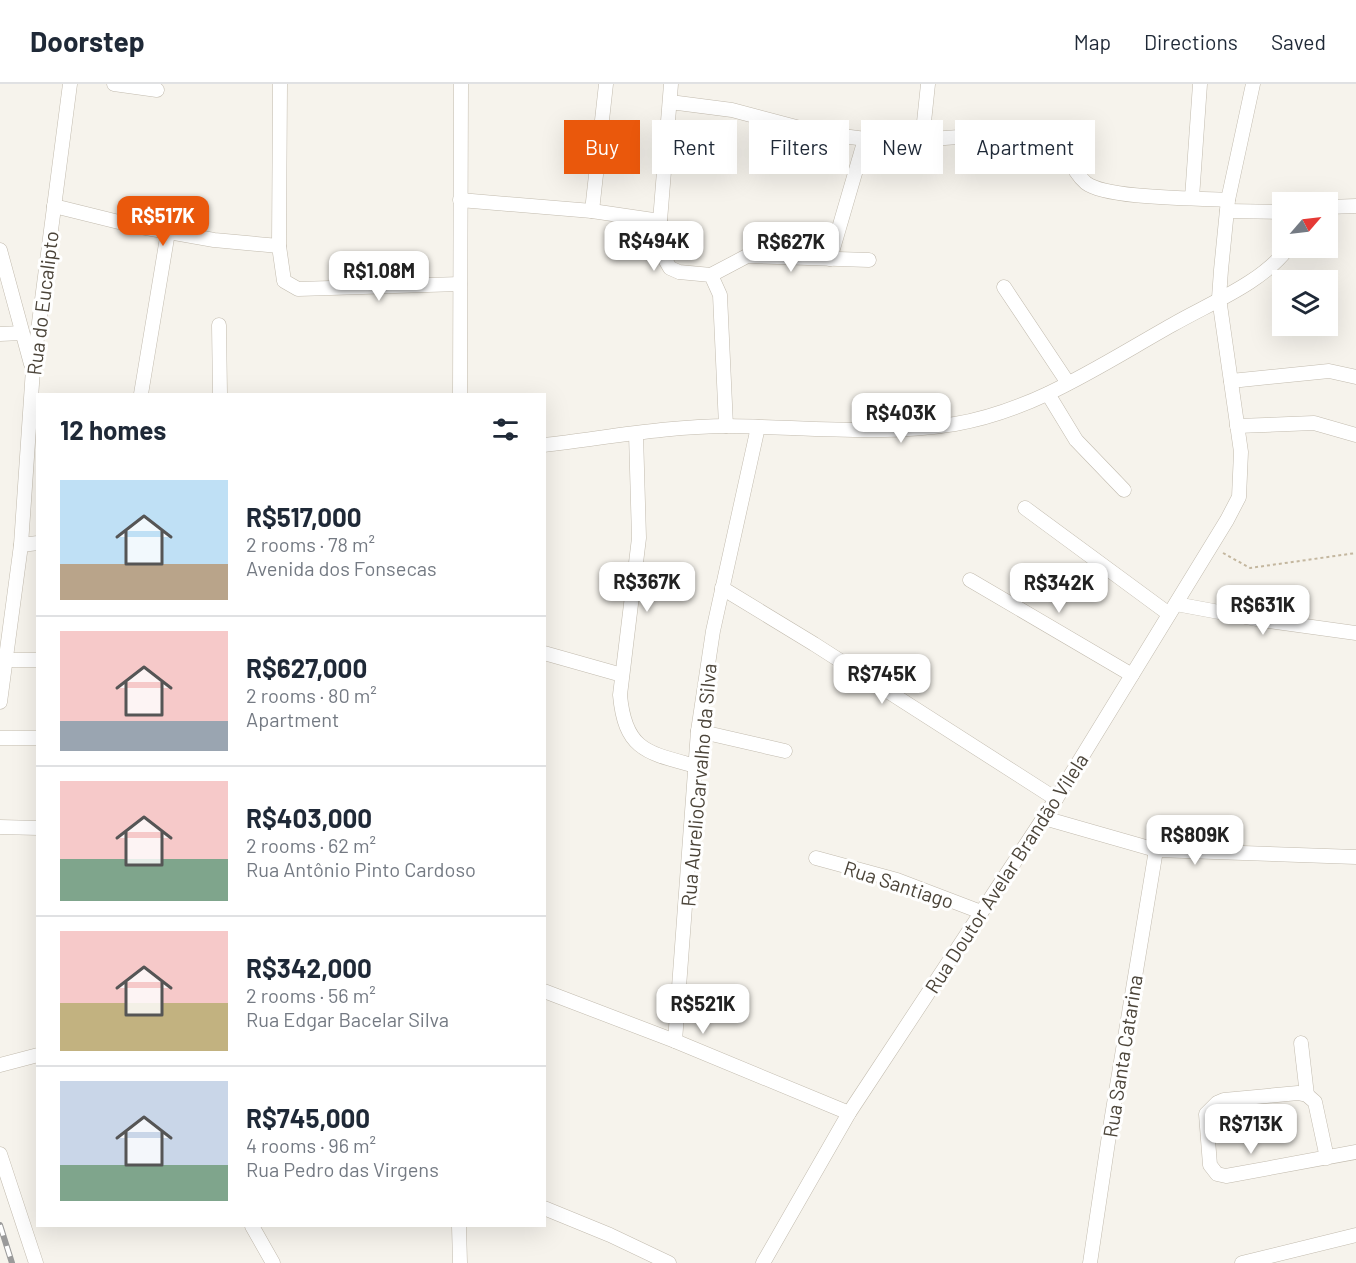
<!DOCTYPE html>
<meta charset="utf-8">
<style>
:root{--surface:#fff;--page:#f2f2f3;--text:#1f2937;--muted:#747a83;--line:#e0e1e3;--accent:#ea580c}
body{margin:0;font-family:Barlow,sans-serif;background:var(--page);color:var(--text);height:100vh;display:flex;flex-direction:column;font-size:22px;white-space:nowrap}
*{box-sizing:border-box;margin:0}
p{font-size:20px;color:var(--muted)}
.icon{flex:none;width:33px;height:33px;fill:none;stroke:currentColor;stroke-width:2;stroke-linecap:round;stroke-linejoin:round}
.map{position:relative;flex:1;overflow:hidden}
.sheet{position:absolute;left:36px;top:309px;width:510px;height:834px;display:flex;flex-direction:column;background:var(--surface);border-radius:0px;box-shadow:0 6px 24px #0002}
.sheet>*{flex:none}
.top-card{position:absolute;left:564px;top:36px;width:570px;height:54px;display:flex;gap:12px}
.needle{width:39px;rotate:62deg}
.fabs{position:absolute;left:1272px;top:108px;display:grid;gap:12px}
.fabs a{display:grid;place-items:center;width:66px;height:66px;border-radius:0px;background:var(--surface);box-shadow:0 6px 24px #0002;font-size:30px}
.price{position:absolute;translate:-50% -51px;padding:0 14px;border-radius:12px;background:#fff;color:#222;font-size:20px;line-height:39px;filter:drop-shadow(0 2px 3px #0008)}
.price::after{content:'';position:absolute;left:50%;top:36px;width:18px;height:14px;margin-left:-9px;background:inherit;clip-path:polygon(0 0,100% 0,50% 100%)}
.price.active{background:var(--accent);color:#fff}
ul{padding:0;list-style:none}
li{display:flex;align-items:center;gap:18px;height:150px;padding:0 24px}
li+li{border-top:2px solid var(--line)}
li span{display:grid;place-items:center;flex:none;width:168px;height:120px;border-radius:0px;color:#555}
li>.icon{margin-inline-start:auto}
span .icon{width:72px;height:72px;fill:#fffc;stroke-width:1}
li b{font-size:26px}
h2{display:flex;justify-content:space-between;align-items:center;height:72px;padding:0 24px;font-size:26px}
.chip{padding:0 21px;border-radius:0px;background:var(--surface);box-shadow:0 6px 24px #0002;font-size:21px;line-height:54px}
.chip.active{background:var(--accent);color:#fff}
header{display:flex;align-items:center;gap:36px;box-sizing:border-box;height:84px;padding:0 30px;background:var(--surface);border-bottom:2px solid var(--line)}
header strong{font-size:28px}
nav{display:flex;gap:33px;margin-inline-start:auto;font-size:21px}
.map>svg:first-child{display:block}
</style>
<header>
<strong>Doorstep</strong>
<nav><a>Map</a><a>Directions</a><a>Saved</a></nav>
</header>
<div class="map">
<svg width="1356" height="1179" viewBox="0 0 1356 1179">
<rect width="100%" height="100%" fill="#f6f3ec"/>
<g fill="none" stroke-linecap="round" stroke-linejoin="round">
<g stroke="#c2bbae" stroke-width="15">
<g id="minor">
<path d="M114 0 157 6"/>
<path d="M280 0 279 162 284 197 298 205 460 200"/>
<path d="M671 0 660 137 666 177 670 184 679 188 711 191 720 211 726 342"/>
<path d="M670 18 732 26 819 49 889 58 1043 47C1073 62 1066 82 1086 99 1107 115 1198 114 1228 116"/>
<path d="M922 57 928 0"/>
<path d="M1192 114 1200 0"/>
<path d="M460 116 592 127 660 137"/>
<path d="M54 122 135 142 214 156 279 162"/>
<path d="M1328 123 1356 122"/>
<path d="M592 127 606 0"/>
<path d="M1227 127 1282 128"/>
<path d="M0 166 31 280"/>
<path d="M830 175 865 55"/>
<path d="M711 191 747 172 869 176"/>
<path d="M1004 203 1068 299"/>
<path d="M219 241 220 310"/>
<path d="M0 250 22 249"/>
<path d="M1231 297 1329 287 1356 293"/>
<path d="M141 310 168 148"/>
<path d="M460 310 461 0"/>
<path d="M1048 310 1076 356 1124 406"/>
<path d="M1237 342 1314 339 1356 351"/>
<path d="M636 350 639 454 620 611C625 667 648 669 696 682"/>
<path d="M544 361C605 354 668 342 729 342 804 343 881 352 955 340 1034 327 1104 279 1172 241 1210 219 1262 199 1288 164"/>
<path d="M1025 424 1169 530"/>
<path d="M21 461 38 459"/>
<path d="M970 496 1132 591"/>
<path d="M722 504 814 560 1056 715"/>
<path d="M1176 520 1262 536 1356 549"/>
<path d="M544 569 622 591"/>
<path d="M6 576H38"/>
<path d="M0 618 21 461 33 285 70 0"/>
<path d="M698 647 785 667"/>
<path d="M0 654H38"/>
<path d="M1044 734 1156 766 1356 773"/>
<path d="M0 743 38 744"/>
<path d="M816 774 897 796 981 828"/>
<path d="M544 907 675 957 849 1029"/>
<path d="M675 957 698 647 713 547 758 343"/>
<path d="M1301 959 1307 1011"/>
<path d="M0 981 38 971"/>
<path d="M0 1070 36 1179"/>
<path d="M1327 1074 1315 1018 1307 1011 1298 1009 1224 1016 1217 1019 1206 1030 1210 1081 1217 1090 1226 1092 1356 1068"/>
<path d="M544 1124 610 1151 669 1179"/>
<path d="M252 1142 273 1179"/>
<path d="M459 1142 460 1179"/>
<path d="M763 1179 849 1029 1056 715 1227 436 1239 413 1241 368 1219 214 1221 186 1228 116 1253 0"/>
<path d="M1090 1179 1111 1038 1156 766"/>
<path d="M1242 1179 1356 1151"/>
</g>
</g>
<path stroke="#c4b79f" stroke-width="2" stroke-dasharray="3 3" stroke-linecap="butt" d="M1223 469 1250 484 1356 469"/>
<use href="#minor" stroke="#fff" stroke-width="14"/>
<g stroke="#9a9a9a" stroke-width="6">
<path id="rail" d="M0 1141 12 1179"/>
</g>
<use href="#rail" stroke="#fff" stroke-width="4" stroke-dasharray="11" stroke-linecap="butt"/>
</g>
<g text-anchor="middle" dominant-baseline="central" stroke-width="6" stroke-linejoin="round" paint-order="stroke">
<g font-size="20" fill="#4b4439" stroke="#fff">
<text transform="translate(42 219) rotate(-83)">Rua do Eucalipto</text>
<text transform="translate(698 701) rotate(-85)">Rua AurelioCarvalho da Silva</text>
<text transform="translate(1006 789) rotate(-57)">Rua Doutor Avelar Brandão Vilela</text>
<text transform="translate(899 800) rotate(18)">Rua Santiago</text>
<text transform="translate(1122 972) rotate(-81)">Rua Santa Catarina</text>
</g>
</g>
</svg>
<div class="fabs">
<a><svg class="needle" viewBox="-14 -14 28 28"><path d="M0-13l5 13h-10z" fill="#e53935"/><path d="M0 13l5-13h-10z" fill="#747a83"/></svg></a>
<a><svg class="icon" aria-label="layers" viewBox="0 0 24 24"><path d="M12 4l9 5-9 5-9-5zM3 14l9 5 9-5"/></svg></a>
</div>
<b class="price active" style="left:163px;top:163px">R$517K</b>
<b class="price" style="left:654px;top:188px">R$494K</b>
<b class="price" style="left:791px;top:189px">R$627K</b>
<b class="price" style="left:379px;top:218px">R$1.08M</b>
<b class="price" style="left:901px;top:360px">R$403K</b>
<b class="price" style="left:647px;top:529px">R$367K</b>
<b class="price" style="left:1059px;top:530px">R$342K</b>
<b class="price" style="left:1263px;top:552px">R$631K</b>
<b class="price" style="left:882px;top:621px">R$745K</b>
<b class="price" style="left:1195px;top:782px">R$809K</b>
<b class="price" style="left:703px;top:951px">R$521K</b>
<b class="price" style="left:1251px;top:1071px">R$713K</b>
<div class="top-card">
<a class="chip active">Buy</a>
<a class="chip">Rent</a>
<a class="chip">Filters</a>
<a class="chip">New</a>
<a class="chip">Apartment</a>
</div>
<section class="sheet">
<h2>12 homes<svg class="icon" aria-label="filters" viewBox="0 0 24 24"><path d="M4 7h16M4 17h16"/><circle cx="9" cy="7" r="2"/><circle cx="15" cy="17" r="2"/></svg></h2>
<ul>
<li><span style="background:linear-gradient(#bfe0f5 70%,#b9a48a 0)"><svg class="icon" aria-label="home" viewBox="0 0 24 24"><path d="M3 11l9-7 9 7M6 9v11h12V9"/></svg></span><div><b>R$517,000</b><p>2 rooms · 78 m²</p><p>Avenida dos Fonsecas</p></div></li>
<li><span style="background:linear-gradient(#f6c9c9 75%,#9aa5b1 0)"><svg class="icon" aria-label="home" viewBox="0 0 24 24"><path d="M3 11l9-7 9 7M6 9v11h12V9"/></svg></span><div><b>R$627,000</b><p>2 rooms · 80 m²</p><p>Apartment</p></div></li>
<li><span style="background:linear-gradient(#f6c9c9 65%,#7fa58c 0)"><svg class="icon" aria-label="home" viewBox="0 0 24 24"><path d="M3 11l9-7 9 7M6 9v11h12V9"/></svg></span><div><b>R$403,000</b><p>2 rooms · 62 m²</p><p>Rua Antônio Pinto Cardoso</p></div></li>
<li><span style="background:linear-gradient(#f6c9c9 60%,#c2b280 0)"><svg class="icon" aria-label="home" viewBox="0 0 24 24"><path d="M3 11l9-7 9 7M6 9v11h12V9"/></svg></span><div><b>R$342,000</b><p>2 rooms · 56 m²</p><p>Rua Edgar Bacelar Silva</p></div></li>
<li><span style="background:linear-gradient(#c9d6e8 70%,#7fa58c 0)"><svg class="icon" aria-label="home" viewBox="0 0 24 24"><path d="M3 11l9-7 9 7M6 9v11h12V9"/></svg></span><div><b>R$745,000</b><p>4 rooms · 96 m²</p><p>Rua Pedro das Virgens</p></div></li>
</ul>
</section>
</div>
